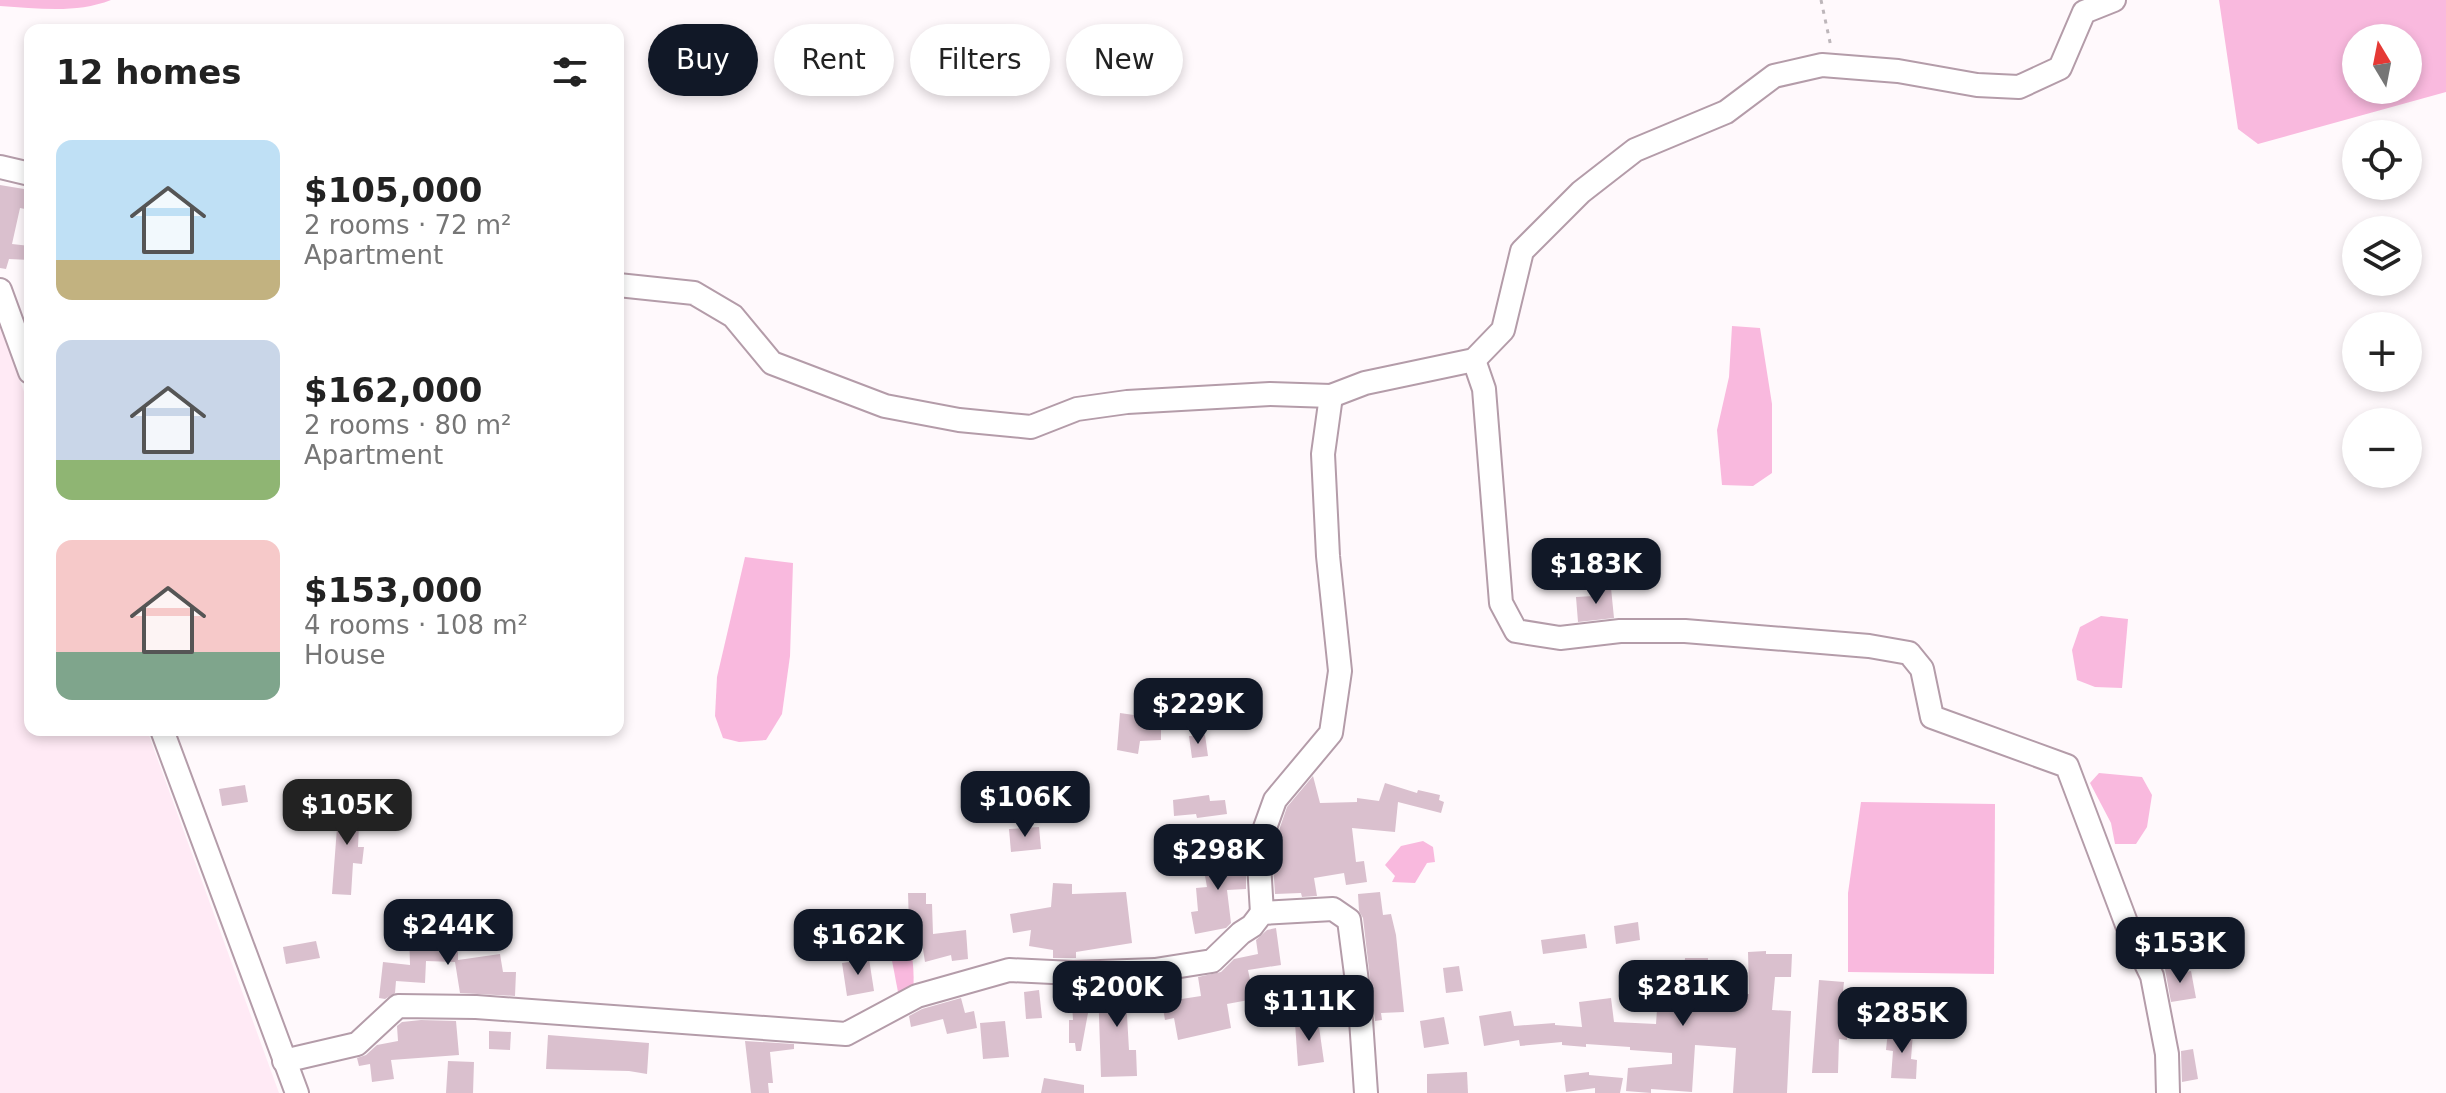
<!DOCTYPE html>
<meta charset="utf-8">
<style>
:root{--surface:#fff;--page:#f2f2f2;--text:#222;--muted:#767676;--accent:#111827}
body{margin:0;font-family:"DejaVu Sans",sans-serif;background:var(--page);color:var(--text);height:100vh;display:flex;flex-direction:column;font-size:30px;white-space:nowrap}
*{box-sizing:border-box;margin:0}
p{font-size:26px;color:var(--muted)}
.icon{flex:none;width:44px;height:44px;fill:none;stroke:currentColor;stroke-width:2;stroke-linecap:round;stroke-linejoin:round}
.map{position:relative;flex:1;overflow:hidden}
.side{position:absolute;left:24px;top:24px;width:600px;height:712px;display:flex;flex-direction:column;background:var(--surface);border-radius:16px;box-shadow:0 4px 12px #0003}
.side>*{flex:none}
.banner{position:absolute;left:648px;top:24px;width:760px;height:72px;display:flex;gap:16px}
.needle{width:52px;rotate:350deg}
.buttons{position:absolute;left:2342px;top:24px;display:grid;gap:16px}
.buttons a{display:grid;place-items:center;width:80px;height:80px;border-radius:50%;background:var(--surface);box-shadow:0 4px 12px #0003;font-size:40px}
.price{position:absolute;translate:-50% -68px;padding:0 18px;border-radius:16px;background:var(--accent);color:#fff;font-size:26px;line-height:52px;filter:drop-shadow(0 2px 4px #0008)}
.price::after{content:'';position:absolute;left:50%;top:48px;width:24px;height:18px;margin-left:-12px;background:inherit;clip-path:polygon(0 0,100% 0,50% 100%)}
.price.on{background:#222;color:#fff}
ul{padding:0;list-style:none}
li{display:flex;align-items:center;gap:24px;height:200px;padding:0 32px}
li span{display:grid;place-items:center;flex:none;width:224px;height:160px;border-radius:16px;color:#555}
li>.icon{margin-inline-start:auto}
span .icon{width:96px;height:96px;fill:#fffc;stroke-width:1}
li b{font-size:34px}
h2{display:flex;justify-content:space-between;align-items:center;height:96px;padding:0 32px;font-size:34px}
.pill{padding:0 28px;border-radius:36px;background:var(--surface);box-shadow:0 4px 12px #0003;font-size:28px;line-height:72px}
.pill.on{background:var(--accent);color:#fff}
.map>svg:first-child{display:block}
</style>
<div class="map">
<svg width="2446" height="1093" viewBox="0 0 2446 1093">
<rect width="100%" height="100%" fill="#fff9fc"/>
<path fill="#ffeaf5" d="M0 326 30 408V730H147L279 1093H0Z"/>
<g fill="#f9b9de" fill-rule="evenodd">
<path d="M0 0H111C75 14 38 8 0 6Z"/>
<path d="M2219 0H2446V92L2258 144 2238 129ZM2408 38V90H2356V38Z"/>
<path d="M1732 326 1760 328 1772 404V473L1753 486 1722 485 1717 430 1729 377Z"/>
<path d="M745 557 793 563 790 656 782 714 766 740 739 742 723 738 715 716 717 677Z"/>
<path d="M2101 616 2128 619 2122 688 2095 687 2077 680 2072 650 2080 627Z"/>
<path d="M2099 773 2142 777 2152 795 2147 827 2136 844H2115L2111 823 2090 783Z"/>
<path d="M1861 802 1995 804 1994 974 1848 972V893Z"/>
<path d="M1423 841 1433 847 1435 862 1427 863 1415 883 1392 882 1395 876 1385 865 1401 846Z"/>
<path d="M903 928 907 930C912 950 915 972 913 992H898L889 945 893 931Z"/>
</g>
<g fill="#dac0ce">
<path d="M0 185 30 190V210L20 208 12 244 30 246V260L9 259 6 269 0 268Z"/>
<path d="M1611 588 1614 618 1578 622 1576 597 1593 596 1592 590Z"/>
<path d="M1120 713 1141 716V719L1161 718V740L1140 741 1138 754 1117 750Z"/>
<path d="M1205 735 1208 756 1192 758 1189 736Z"/>
<path d="M1313 776 1320 803 1357 802V798L1379 801 1385 783 1417 793 1418 790 1440 795 1439 800 1444 802 1441 813 1398 802 1395 832 1352 828 1356 862 1364 861 1367 882 1346 885 1344 873 1314 878 1317 896 1302 897 1301 893 1275 894 1273 863 1276 839 1287 807Z"/>
<path d="M245 785 248 802 222 806 219 789Z"/>
<path d="M1209 795 1210 801 1225 800 1227 814 1197 818 1196 814 1174 816 1173 800Z"/>
<path d="M339 801H360L358 847H364L362 864 353 863 351 895 332 894Z"/>
<path d="M1039 827 1041 849 1011 852 1009 829Z"/>
<path d="M1246 854V889L1227 890 1231 923 1226 928 1195 934 1191 912 1198 911 1196 888 1207 887 1202 859Z"/>
<path d="M1053 883 1072 884V894L1126 892 1132 943 1076 952V958H1053V950L1029 946 1031 930 1013 933 1010 914 1051 907Z"/>
<path d="M1380 892 1383 915 1391 914 1396 935 1404 1012 1381 1013 1382 1020 1375 1021 1363 918 1359 911 1358 894Z"/>
<path d="M908 893H926V904H932L933 934 966 930 968 959 952 961 951 955 925 962 919 924H909Z"/>
<path d="M1638 922 1640 940 1616 944 1614 926Z"/>
<path d="M1276 928 1281 965 1248 970 1254 999 1227 1004 1231 1028 1178 1040 1174 1018 1165 1020 1162 1002 1201 996 1198 977 1221 972 1234 959 1258 954 1256 940 1267 930Z"/>
<path d="M452 930 440 944H458V960L500 954 503 972H516L515 996 460 993 455 962 426 961 425 983 396 981 395 993 385 999 379 998 383 962 410 965 409 931Z"/>
<path d="M1585 934 1587 948 1543 954 1541 940Z"/>
<path d="M316 941 320 958 286 964 283 947Z"/>
<path d="M1766 951V954H1792L1791 977H1775L1772 1010 1791 1011 1787 1093H1733L1736 1048 1695 1045 1692 1092 1651 1089V1093L1626 1091 1628 1068 1672 1064V1053L1630 1050V1047L1586 1044V1047L1562 1045V1042L1520 1046 1519 1040 1484 1046 1479 1016 1511 1011 1514 1026 1555 1023V1025L1582 1027 1579 1002 1611 998 1614 1022 1656 1024 1660 967 1684 969 1685 958H1708L1707 990 1749 994 1748 952Z"/>
<path d="M869 959 874 991 847 996 842 963Z"/>
<path d="M1459 966 1463 991 1446 993 1443 968Z"/>
<path d="M2179 966 2180 973 2191 971 2196 998 2171 1002 2165 969Z"/>
<path d="M1819 980 1844 982 1841 1010 1885 1013 1884 1033 1847 1030V1040L1839 1039 1838 1073H1812Z"/>
<path d="M1150 984 1152 995 1126 998 1129 1050H1136L1137 1076 1101 1077 1098 986Z"/>
<path d="M1093 986 1081 1051H1076L1075 1043H1069V1020H1073L1071 987Z"/>
<path d="M1039 990 1042 1018 1026 1019 1024 992Z"/>
<path d="M961 998 965 1013 974 1011 977 1028 947 1034 943 1019 911 1027 909 1016 922 1009Z"/>
<path d="M1444 1017 1449 1044 1424 1048 1420 1021Z"/>
<path d="M421 1020 456 1021 459 1055 391 1060 394 1079 372 1082 370 1064 359 1066 357 1058 366 1055 377 1045 398 1041 397 1026 402 1022Z"/>
<path d="M1318 1020 1324 1062 1298 1066 1295 1023Z"/>
<path d="M1005 1021 1009 1057 983 1059 980 1023Z"/>
<path d="M489 1031 511 1032 510 1050 489 1049Z"/>
<path d="M1888 1031 1913 1033 1911 1059 1917 1060 1916 1079 1891 1078 1893 1051 1886 1050Z"/>
<path d="M548 1035 649 1043 647 1074 629 1071 546 1069Z"/>
<path d="M745 1041 794 1044V1049L770 1052 773 1083H768L769 1093H751Z"/>
<path d="M2193 1049 2198 1079 2182 1082 2181 1051Z"/>
<path d="M448 1061 474 1062 473 1093H446Z"/>
<path d="M1467 1072 1468 1093H1427V1074Z"/>
<path d="M1589 1072V1075L1623 1078 1620 1093H1595V1088L1566 1092 1564 1075Z"/>
<path d="M1044 1078 1084 1085V1093H1041Z"/>
</g>
<g fill="none" stroke-linecap="round" stroke-linejoin="round">
<g stroke="#b49ca9" stroke-width="26">
<g id="minor">
<path d="M0 167 30 174"/>
<path d="M618 285 694 293 733 316 772 363 885 406 959 420 1031 427 1077 409 1127 402 1270 394 1331 396 1365 383 1474 360 1503 330 1522 251 1581 192 1635 150 1726 112 1774 76 1822 65 1898 71 1977 85 2019 87 2060 68 2084 12 2114 0"/>
<path d="M0 290 30 372"/>
<path d="M1474 360 1484 389 1501 603 1516 631 1560 638 1620 631H1685L1869 646 1909 653 1922 669 1932 717 2067 766 2127 925 2152 976 2167 1054 2168 1093"/>
<path d="M162 730 297 1093"/>
<path d="M1262 913 1259 863 1262 836 1275 800 1331 733 1340 671 1328 556 1323 454 1331 396"/>
<path d="M284 1061 357 1044 398 1006 476 1007 846 1034 917 996 1009 970 1073 973 1155 970 1212 961 1241 933 1252 926 1262 913 1333 909 1349 920 1360 1005 1366 1093"/>
</g>
</g>
<path stroke="#bdb6ba" stroke-width="3" stroke-dasharray="4 6" stroke-linecap="butt" d="M1821 0 1831 47"/>
<use href="#minor" stroke="#fff" stroke-width="22"/>
</g>
</svg>
<div class="buttons">
<a><svg class="needle" viewBox="-14 -14 28 28"><path d="M0-13l5 13h-10z" fill="#e53935"/><path d="M0 13l5-13h-10z" fill="#767676"/></svg></a>
<a><svg class="icon" aria-label="locate" viewBox="0 0 24 24"><circle cx="12" cy="12" r="6"/><path d="M12 2v4M12 18v4M2 12h4M18 12h4"/></svg></a>
<a><svg class="icon" aria-label="layers" viewBox="0 0 24 24"><path d="M12 4l9 5-9 5-9-5zM3 14l9 5 9-5"/></svg></a>
<a>+</a>
<a>−</a>
</div>
<b class="price" style="left:1596px;top:606px">$183K</b>
<b class="price" style="left:1198px;top:746px">$229K</b>
<b class="price" style="left:1025px;top:839px">$106K</b>
<b class="price on" style="left:347px;top:847px">$105K</b>
<b class="price" style="left:1218px;top:892px">$298K</b>
<b class="price" style="left:448px;top:967px">$244K</b>
<b class="price" style="left:858px;top:977px">$162K</b>
<b class="price" style="left:2180px;top:985px">$153K</b>
<b class="price" style="left:1683px;top:1028px">$281K</b>
<b class="price" style="left:1117px;top:1029px">$200K</b>
<b class="price" style="left:1309px;top:1043px">$111K</b>
<b class="price" style="left:1902px;top:1055px">$285K</b>
<div class="banner">
<a class="pill on">Buy</a>
<a class="pill">Rent</a>
<a class="pill">Filters</a>
<a class="pill">New</a>
</div>
<section class="side">
<h2>12 homes<svg class="icon" aria-label="filters" viewBox="0 0 24 24"><path d="M4 7h16M4 17h16"/><circle cx="9" cy="7" r="2"/><circle cx="15" cy="17" r="2"/></svg></h2>
<ul>
<li><span style="background:linear-gradient(#bfe0f5 75%,#c2b280 0)"><svg class="icon" aria-label="home" viewBox="0 0 24 24"><path d="M3 11l9-7 9 7M6 9v11h12V9"/></svg></span><div><b>$105,000</b><p>2 rooms · 72 m²</p><p>Apartment</p></div></li>
<li><span style="background:linear-gradient(#c9d6e8 75%,#8fb573 0)"><svg class="icon" aria-label="home" viewBox="0 0 24 24"><path d="M3 11l9-7 9 7M6 9v11h12V9"/></svg></span><div><b>$162,000</b><p>2 rooms · 80 m²</p><p>Apartment</p></div></li>
<li><span style="background:linear-gradient(#f6c9c9 70%,#7fa58c 0)"><svg class="icon" aria-label="home" viewBox="0 0 24 24"><path d="M3 11l9-7 9 7M6 9v11h12V9"/></svg></span><div><b>$153,000</b><p>4 rooms · 108 m²</p><p>House</p></div></li>
</ul>
</section>
</div>
